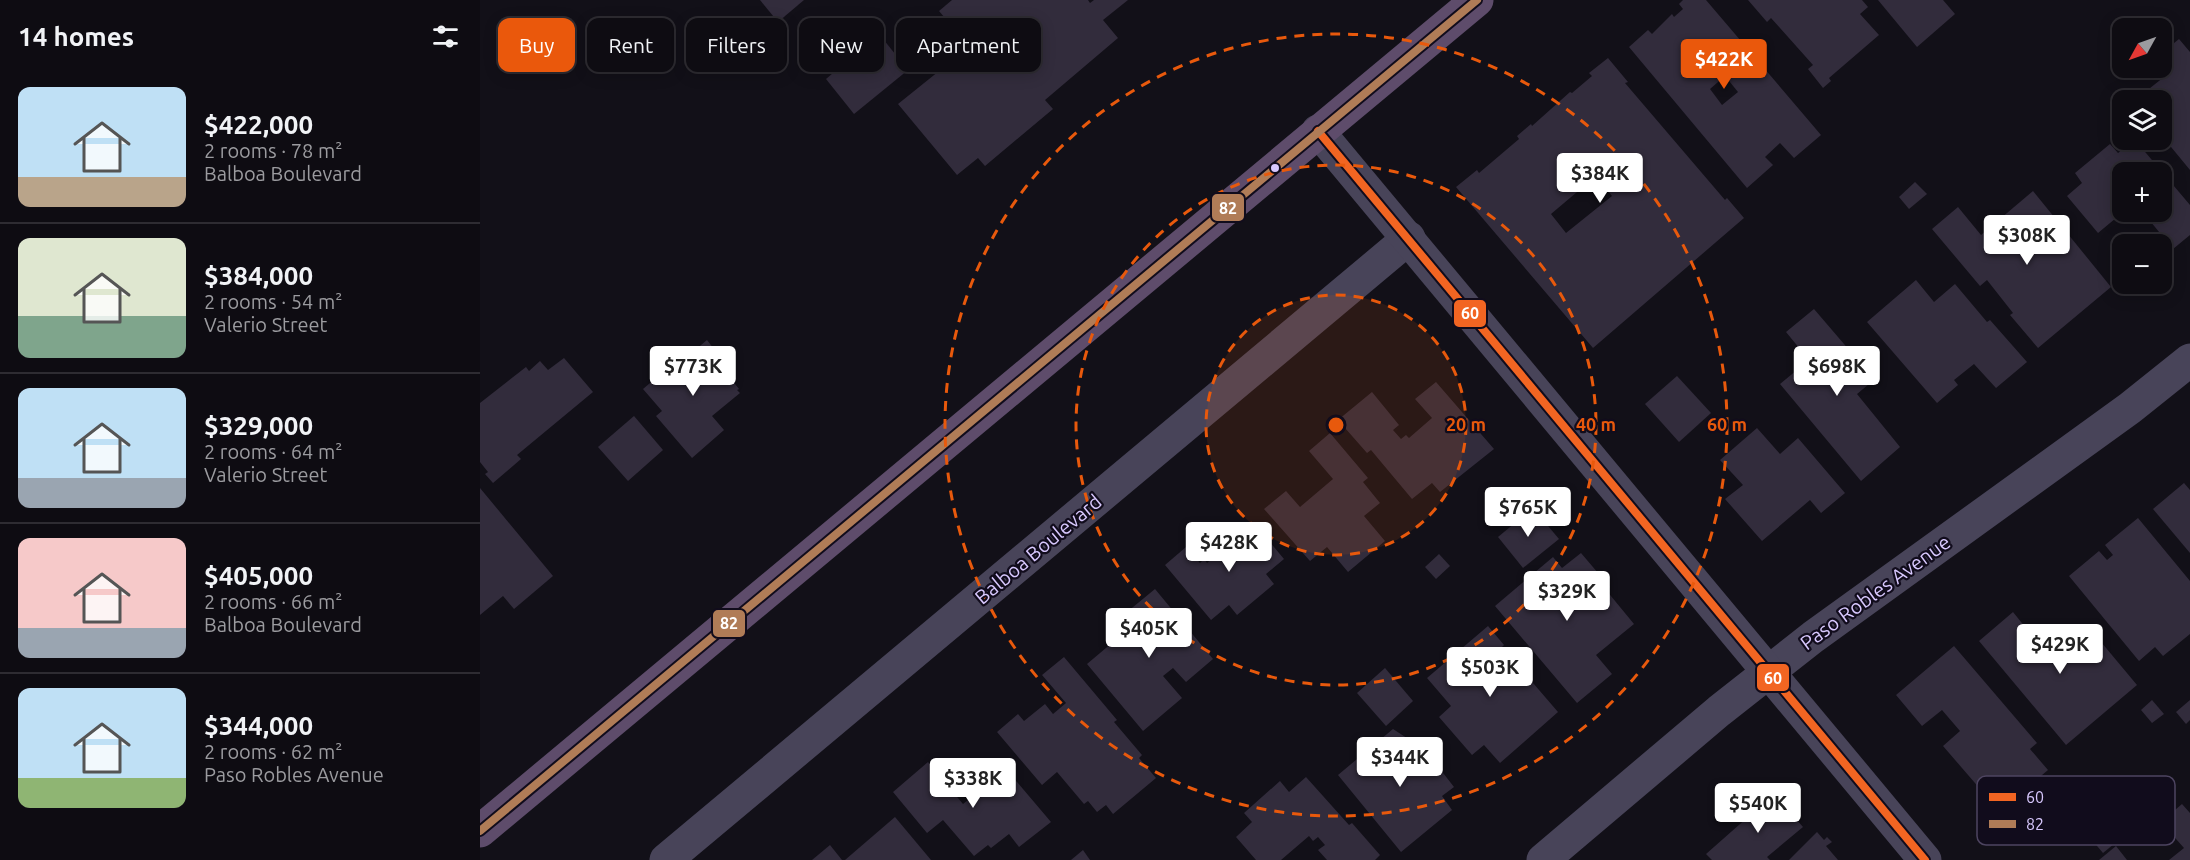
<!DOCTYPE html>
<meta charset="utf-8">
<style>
:root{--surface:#0e0c12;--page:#17151b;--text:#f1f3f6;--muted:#9b9b9f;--line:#2e2c32;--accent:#ea580c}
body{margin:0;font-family:Ubuntu,sans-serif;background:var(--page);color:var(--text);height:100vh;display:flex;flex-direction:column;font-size:22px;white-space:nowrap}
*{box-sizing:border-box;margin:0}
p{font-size:20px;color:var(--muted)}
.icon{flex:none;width:33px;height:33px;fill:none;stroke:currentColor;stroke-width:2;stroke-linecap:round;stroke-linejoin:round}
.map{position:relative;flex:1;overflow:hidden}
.sheet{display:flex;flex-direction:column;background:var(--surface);width:480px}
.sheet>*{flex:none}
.hud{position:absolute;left:18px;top:18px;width:570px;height:54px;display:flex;gap:12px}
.needle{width:39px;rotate:230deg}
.buttons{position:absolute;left:1632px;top:18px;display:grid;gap:12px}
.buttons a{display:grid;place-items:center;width:60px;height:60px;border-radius:12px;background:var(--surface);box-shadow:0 3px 15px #0003,0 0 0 2px var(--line);font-size:30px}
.price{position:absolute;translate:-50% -51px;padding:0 14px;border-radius:6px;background:#fff;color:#222;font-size:20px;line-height:39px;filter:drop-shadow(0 2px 3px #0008)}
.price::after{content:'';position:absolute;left:50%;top:36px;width:18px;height:14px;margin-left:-9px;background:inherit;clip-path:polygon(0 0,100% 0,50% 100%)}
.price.active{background:var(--accent);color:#fff}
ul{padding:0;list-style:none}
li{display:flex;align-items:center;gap:18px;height:150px;padding:0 18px}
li+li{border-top:2px solid var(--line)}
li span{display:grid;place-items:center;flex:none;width:168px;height:120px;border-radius:12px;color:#555}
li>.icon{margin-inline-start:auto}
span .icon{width:72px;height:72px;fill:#fffc;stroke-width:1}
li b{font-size:26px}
h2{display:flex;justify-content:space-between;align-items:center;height:72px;padding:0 18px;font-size:26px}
.pill{padding:0 21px;border-radius:12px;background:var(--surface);box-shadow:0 3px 15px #0003,0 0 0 2px var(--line);font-size:21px;line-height:54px}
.pill.active{background:var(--accent);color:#fff}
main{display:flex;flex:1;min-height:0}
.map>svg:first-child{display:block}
</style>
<main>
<section class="sheet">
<h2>14 homes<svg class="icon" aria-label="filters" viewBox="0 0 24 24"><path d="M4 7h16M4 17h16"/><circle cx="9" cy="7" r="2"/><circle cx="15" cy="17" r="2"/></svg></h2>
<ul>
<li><span style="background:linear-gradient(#bfe0f5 75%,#b9a48a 0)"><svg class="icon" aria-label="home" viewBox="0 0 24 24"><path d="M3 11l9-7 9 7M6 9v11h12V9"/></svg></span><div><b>$422,000</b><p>2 rooms · 78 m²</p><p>Balboa Boulevard</p></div></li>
<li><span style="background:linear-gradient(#dfe7d0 65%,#7fa58c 0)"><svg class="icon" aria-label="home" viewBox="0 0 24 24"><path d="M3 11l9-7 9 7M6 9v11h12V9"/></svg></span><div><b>$384,000</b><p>2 rooms · 54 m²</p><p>Valerio Street</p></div></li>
<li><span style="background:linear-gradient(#bfe0f5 75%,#9aa5b1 0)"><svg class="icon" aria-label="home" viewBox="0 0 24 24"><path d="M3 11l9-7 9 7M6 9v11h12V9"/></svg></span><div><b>$329,000</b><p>2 rooms · 64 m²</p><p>Valerio Street</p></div></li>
<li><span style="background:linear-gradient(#f6c9c9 75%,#9aa5b1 0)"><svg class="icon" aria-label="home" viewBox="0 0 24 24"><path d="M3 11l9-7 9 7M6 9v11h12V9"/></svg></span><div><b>$405,000</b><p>2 rooms · 66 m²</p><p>Balboa Boulevard</p></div></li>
<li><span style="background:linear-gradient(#bfe0f5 75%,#8fb573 0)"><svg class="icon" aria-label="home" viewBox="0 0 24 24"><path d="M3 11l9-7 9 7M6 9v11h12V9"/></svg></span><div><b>$344,000</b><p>2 rooms · 62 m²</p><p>Paso Robles Avenue</p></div></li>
</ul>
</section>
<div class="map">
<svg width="1710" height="860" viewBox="0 0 1710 860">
<rect width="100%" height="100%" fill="#121018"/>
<g fill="#322c3c" fill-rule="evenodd">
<path d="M280 0H324L298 22Z"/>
<path d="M472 0H608L610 3 614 0H648L623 20 638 38 565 100 573 109 505 166 498 158 477 175 418 104 469 63 472 66 492 50 459 11Z"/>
<path d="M1203 0H1226L1341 135 1314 158 1300 143 1285 157 1293 165 1267 188 1149 47 1168 30 1172 34 1192 14 1194 17 1203 9 1199 4ZM1245 76 1258 92 1242 105 1230 89Z"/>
<path d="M1268 0H1382L1388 7 1380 14 1399 35 1349 78 1351 81 1343 88 1328 69 1333 65 1291 18 1287 22Z"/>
<path d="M1398 0H1463L1475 14 1437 47Z"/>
<path d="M399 34 428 70 374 114 346 79Z"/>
<path d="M1699 39 1710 52V170L1682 136V100H1655L1684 77 1676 68H1682V53Z"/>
<path d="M1128 58 1148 82 1145 83 1245 200 1247 198 1264 218 1113 348 976 187 997 170 999 173 1039 139 1037 136 1051 124 1052 126 1090 92 1092 93 1112 76 1109 73ZM1116 176 1132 196 1086 233 1071 214Z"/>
<path d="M1655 140 1710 205V235L1693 249 1666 216 1671 212H1682V172H1642V213L1618 233 1587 196 1602 183 1595 173 1630 144 1638 153Z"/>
<path d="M1435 182 1447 194 1429 209 1419 197Z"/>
<path d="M1553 191 1631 287 1558 348 1530 315 1533 313 1507 280 1500 286 1452 229 1478 207 1501 235Z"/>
<path d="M1436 280 1454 302 1475 284 1507 322 1510 320 1547 362 1516 388 1494 364 1474 380 1478 385 1457 403 1387 322Z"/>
<path d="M1334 309 1376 358 1379 356 1387 366 1385 368 1395 379 1377 394 1420 447 1381 481 1300 384 1329 360 1306 332Z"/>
<path d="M227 340 244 362 241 366 259 389 257 390 260 393 232 416 244 430 212 458 176 416 182 411 163 389 190 366 189 361 200 352 206 351 209 355Z"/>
<path d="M84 358 113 392 37 455 41 459 13 483 5 474 8 472 0 462V403L46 367 49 371 60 361 68 370Z"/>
<path d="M1197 376 1231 413 1199 442 1165 404Z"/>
<path d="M956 382 1014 449 960 492 952 483 932 499 891 450 887 453 858 420 892 392 919 425 913 430 921 439 926 435 929 438 952 418 935 399Z"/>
<path d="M154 416 183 450 148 481 118 447Z"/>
<path d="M1277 428 1300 454 1318 438 1365 493 1341 513 1330 500 1282 541 1245 499 1263 485 1240 460Z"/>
<path d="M850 433 888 478 883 482 900 503 884 516 905 541 868 572 847 547 830 561 784 509 806 491 820 507 853 479 829 451Z"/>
<path d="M1704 483 1710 490V553L1673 509Z"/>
<path d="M0 488 73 576 34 609 23 596 0 615Z"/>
<path d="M1053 508 1079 539 1043 568 1018 537Z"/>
<path d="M1658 518 1710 581V634L1683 656 1675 647 1659 661 1589 576 1619 551 1627 560 1633 555 1625 545Z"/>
<path d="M774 523 804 559 786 574 794 584 757 615 749 605 731 620 685 565 706 547 720 563 724 559 727 563Z"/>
<path d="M1101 553 1130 587 1126 590 1154 624 1116 655 1132 674 1097 703 1015 606 1073 557 1082 568Z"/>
<path d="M959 554 970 566 956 579 945 567Z"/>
<path d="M675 589 733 659 706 682 693 668 683 676 702 698 663 731 607 664 639 637 630 626Z"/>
<path d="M1533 612 1558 643 1567 636 1578 648 1606 624 1657 685 1586 745 1499 641Z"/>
<path d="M1008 626 1024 645 1022 647 1078 712 1020 763 1004 745 992 755 959 717 971 706 947 678Z"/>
<path d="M1474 646 1557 743 1550 749 1568 770 1522 809 1504 787 1501 790 1463 746 1480 731 1462 710 1442 726 1416 695Z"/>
<path d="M584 657 637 720 634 722 662 755 659 758 676 778 633 814 626 805 617 812 608 801 604 804 577 772 562 785 517 732 538 714 544 721 565 704 573 714 586 703 562 675Z"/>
<path d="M905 668 933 701 906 726 877 693Z"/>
<path d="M1672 700 1684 714 1672 723 1661 710Z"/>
<path d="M1710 700V720L1706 724 1696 712Z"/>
<path d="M913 729 933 742 936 737 943 741 939 747 946 751 974 787 962 796 972 810 921 852 858 775Z"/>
<path d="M448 762 483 804 526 769 571 822 539 847 529 834 511 848 508 845 494 856 463 820 447 833 413 792Z"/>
<path d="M826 777 869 825 872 823 900 855 895 860H847L838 850 845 845 838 837 833 841 829 836 801 860H776L756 837 772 822 764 813 800 781 809 792Z"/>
<path d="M1294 794 1323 827 1287 857 1290 860H1232L1226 854Z"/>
<path d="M1702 804 1710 813V860H1689L1704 848 1681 822Z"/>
<path d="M1618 813 1640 839 1623 853 1601 827Z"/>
<path d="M415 817 451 860H365Z"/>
<path d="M1337 832 1344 840 1347 837 1352 842 1346 846 1358 860H1309Z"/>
<path d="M350 845 362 860H332Z"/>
<path d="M1636 846 1647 860H1619Z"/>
<path d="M603 850 610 860H591Z"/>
</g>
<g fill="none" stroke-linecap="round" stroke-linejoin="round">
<g stroke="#484459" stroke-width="33">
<path d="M186 860 929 238"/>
<path d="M1063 860 1239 711 1333 637 1650 408 1710 360"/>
</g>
<path stroke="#484459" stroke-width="33" d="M838 131 1445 860"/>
<path stroke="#5e4c6b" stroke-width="33" d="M0 831 997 0"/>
<g stroke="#110c1c" stroke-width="12">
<path id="bus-1" d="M838 131 1445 860"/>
</g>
<g stroke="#110c1c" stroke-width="12">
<path id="bus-2" d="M0 831 997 0"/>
</g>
<use href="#bus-1" stroke="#f26522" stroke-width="8"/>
<use href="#bus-2" stroke="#b07c57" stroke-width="8"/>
</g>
<circle cx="856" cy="425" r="130" fill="#e8590c" fill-opacity=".12"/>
<g fill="none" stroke="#e8590c" stroke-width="3" stroke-dasharray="10 8">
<circle cx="856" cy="425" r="130"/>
<circle cx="856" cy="425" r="260"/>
<circle cx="856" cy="425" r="391"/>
</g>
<circle fill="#d8c8fe" stroke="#110c1c" stroke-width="2" cx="795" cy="168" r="5"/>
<g text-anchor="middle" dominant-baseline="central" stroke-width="4.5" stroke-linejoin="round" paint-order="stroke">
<g font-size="20" fill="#d8c8fe" stroke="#110c1c">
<text transform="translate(558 549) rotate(-40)">Balboa Boulevard</text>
<text transform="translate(1395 592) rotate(-36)">Paso Robles Avenue</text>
</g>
</g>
<rect x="1497" y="776" width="198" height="69" rx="9" fill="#110c1c" stroke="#4d4460" stroke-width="1.5"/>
<rect x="1509" y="793" width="27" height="8" fill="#f26522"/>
<rect x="1509" y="820" width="27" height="8" fill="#b07c57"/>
<g font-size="16" fill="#d8c8fe">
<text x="1546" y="803">60</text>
<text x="1546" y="830">82</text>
</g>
<circle cx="856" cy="425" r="9" fill="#e8590c" stroke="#110c1c" stroke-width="3"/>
<g font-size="18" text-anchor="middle" font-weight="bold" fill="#e8590c" stroke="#110c1c" stroke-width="4.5" stroke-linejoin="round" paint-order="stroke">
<text x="986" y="431">20 m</text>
<text x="1116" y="431">40 m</text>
<text x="1247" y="431">60 m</text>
</g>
<g stroke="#110c1c" stroke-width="2">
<rect x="731" y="193" width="34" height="29" rx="6" fill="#b07c57"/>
<rect x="973" y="299" width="34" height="29" rx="6" fill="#f26522"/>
<rect x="232" y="609" width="34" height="29" rx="6" fill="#b07c57"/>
<rect x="1276" y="663" width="34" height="29" rx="6" fill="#f26522"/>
</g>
<g font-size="16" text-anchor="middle" font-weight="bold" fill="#fff">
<text x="748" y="214">82</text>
<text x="990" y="319">60</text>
<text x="249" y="629">82</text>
<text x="1293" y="684">60</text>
</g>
</svg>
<div class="buttons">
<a><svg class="needle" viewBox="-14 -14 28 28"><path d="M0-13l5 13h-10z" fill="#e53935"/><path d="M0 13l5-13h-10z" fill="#9b9b9f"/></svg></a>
<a><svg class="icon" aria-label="layers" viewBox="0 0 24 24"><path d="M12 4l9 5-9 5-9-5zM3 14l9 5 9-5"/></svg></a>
<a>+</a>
<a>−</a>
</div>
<b class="price active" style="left:1244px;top:90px">$422K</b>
<b class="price" style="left:1120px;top:204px">$384K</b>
<b class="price" style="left:1547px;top:266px">$308K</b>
<b class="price" style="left:213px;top:397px">$773K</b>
<b class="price" style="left:1357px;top:397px">$698K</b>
<b class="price" style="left:1048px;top:538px">$765K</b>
<b class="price" style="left:749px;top:573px">$428K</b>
<b class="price" style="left:1087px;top:622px">$329K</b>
<b class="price" style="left:669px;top:659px">$405K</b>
<b class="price" style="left:1580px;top:675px">$429K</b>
<b class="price" style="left:1010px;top:698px">$503K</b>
<b class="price" style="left:920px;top:788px">$344K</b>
<b class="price" style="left:493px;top:809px">$338K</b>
<b class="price" style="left:1278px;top:834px">$540K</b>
<div class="hud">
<a class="pill active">Buy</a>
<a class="pill">Rent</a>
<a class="pill">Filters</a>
<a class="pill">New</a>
<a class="pill">Apartment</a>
</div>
</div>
</main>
